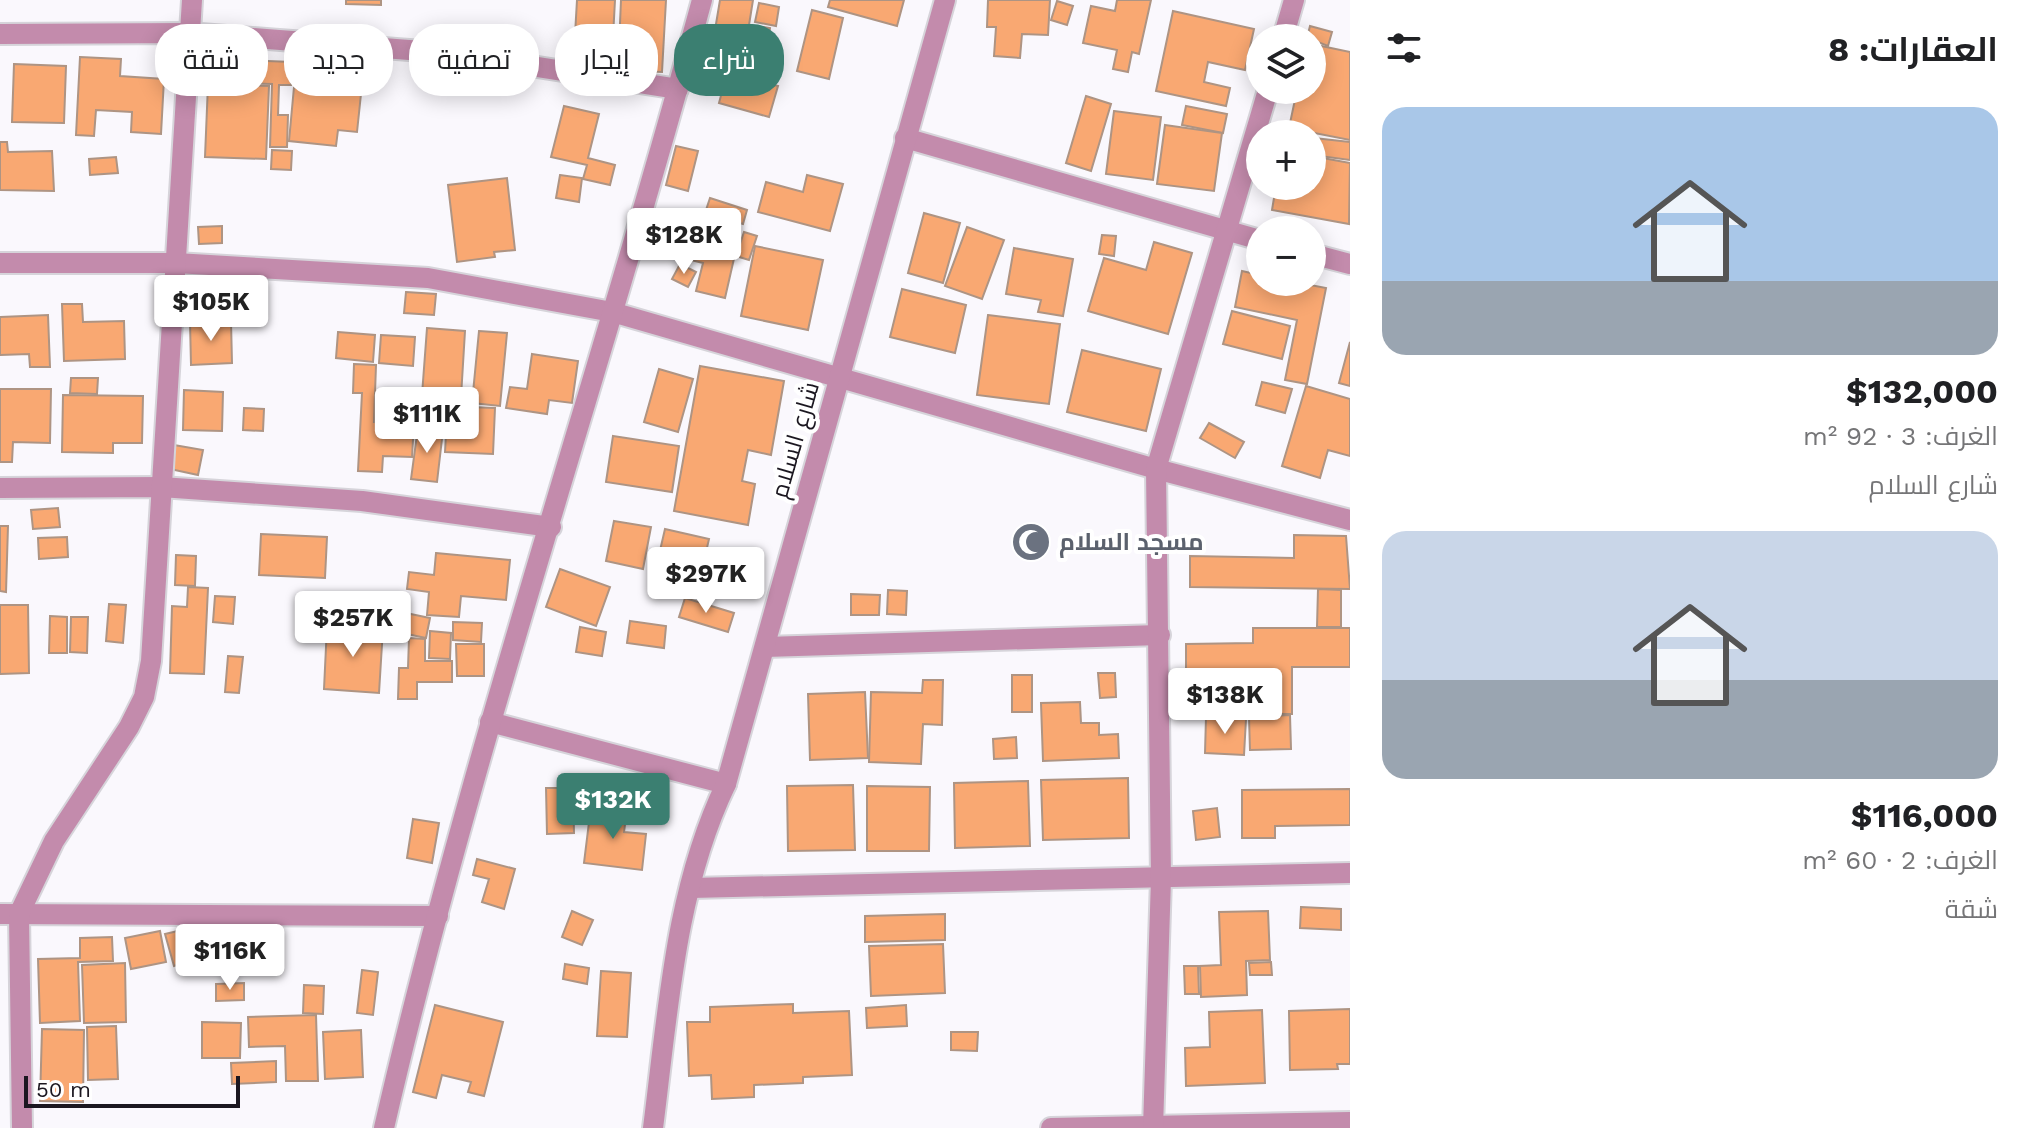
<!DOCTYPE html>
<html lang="ar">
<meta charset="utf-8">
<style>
:root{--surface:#fff;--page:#f6f6f6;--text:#202124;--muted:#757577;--accent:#3b7f71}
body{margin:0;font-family:"Work Sans",Cairo,sans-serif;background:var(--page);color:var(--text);direction:rtl;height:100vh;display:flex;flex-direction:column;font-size:30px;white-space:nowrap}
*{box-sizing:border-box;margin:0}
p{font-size:26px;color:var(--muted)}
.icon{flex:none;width:44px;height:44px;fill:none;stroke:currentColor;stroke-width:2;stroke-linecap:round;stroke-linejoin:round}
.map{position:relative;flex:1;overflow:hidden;direction:ltr}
.panel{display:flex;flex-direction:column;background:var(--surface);width:680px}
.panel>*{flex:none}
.top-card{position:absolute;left:24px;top:24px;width:760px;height:72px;direction:rtl;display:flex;gap:16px}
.fabs{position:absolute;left:1246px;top:24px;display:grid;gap:16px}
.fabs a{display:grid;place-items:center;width:80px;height:80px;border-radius:50%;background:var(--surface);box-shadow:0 4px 20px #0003;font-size:40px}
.scale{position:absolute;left:24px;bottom:20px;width:216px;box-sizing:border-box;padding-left:8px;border:4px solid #1b1720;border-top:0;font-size:22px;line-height:28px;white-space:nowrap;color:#1b1720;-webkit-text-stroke:6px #fff;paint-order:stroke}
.price{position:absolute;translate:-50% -68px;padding:0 18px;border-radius:8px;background:#fff;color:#222;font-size:26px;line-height:52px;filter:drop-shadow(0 2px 4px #0008)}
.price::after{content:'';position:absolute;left:50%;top:48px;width:24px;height:18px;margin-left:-12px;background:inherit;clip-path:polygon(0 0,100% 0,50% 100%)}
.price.current{background:var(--accent);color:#fff}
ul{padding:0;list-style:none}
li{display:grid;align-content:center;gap:16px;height:424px;padding:0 32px}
li span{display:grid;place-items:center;height:248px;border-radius:24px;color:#555}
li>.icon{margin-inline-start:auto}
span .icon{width:144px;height:144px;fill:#fffc;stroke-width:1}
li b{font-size:34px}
h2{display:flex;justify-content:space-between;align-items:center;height:96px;padding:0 32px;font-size:34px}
.pill{padding:0 28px;border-radius:32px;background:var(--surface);box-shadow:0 4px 20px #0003;font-size:28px;line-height:72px}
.pill.current{background:var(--accent);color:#fff}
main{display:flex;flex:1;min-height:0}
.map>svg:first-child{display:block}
</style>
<main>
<section class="panel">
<h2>العقارات: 8<svg class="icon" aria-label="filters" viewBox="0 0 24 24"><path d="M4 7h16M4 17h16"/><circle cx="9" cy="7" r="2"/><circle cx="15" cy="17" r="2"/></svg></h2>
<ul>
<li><span style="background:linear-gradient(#a9c7e8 70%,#9aa5b1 0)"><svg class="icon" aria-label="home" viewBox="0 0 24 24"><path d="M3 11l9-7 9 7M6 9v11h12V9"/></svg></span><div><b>$132,000</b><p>الغرف: 3 · 92 m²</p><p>شارع السلام</p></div></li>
<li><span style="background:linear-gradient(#c9d6e8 60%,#9aa5b1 0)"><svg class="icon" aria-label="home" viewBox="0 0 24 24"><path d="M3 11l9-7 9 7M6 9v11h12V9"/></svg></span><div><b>$116,000</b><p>الغرف: 2 · 60 m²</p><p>شقة</p></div></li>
</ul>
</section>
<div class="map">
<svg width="1350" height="1128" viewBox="0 0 1350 1128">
<rect width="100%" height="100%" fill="#faf8fd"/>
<g fill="#f9a872" stroke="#ae9483" stroke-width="2">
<path d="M346 0H381V5L346 4Z"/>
<path d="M577 0H615L613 37 575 35Z"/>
<path d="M621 0H666L662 72 618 70Z"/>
<path d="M720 0H753L749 25 770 28 767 50 713 42Z"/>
<path d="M830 0H904L897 26 828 7Z"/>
<path d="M988 0H1050L1048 35 1022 34 1020 58 994 56 996 27H987Z"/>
<path d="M1117 0H1151L1139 54 1132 52 1128 72 1113 69 1117 50 1083 43 1091 6 1115 11Z"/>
<path d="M1057 1 1073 6 1067 25 1051 20Z"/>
<path d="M759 3 779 7 776 26 755 22Z"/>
<path d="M812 10 843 18 829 79 797 71Z"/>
<path d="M1173 11 1254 29 1245 70 1208 62 1204 82 1230 88 1226 106 1156 91Z"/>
<path d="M1310 26 1332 32 1328 46 1307 38Z"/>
<path d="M214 43 245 44 244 60 292 62 291 85H279L278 115H288L287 147H270L272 84 213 82Z"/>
<path d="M1312 44 1350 52V140L1289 128 1297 90H1312Z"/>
<path d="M704 56 722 60 717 83 698 79Z"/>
<path d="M80 57 121 59 120 76 164 79 161 134 131 132 132 112 96 110 94 136 76 135Z"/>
<path d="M730 62 765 72 762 82 778 86 769 117 719 103Z"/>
<path d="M14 64 66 66 64 123 12 122Z"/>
<path d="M208 84 269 86 266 159 205 157Z"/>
<path d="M294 87 361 94 357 132 338 130 336 146 289 141Z"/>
<path d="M1086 96 1111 104 1091 171 1066 163Z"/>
<path d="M564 106 599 114 588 158 615 165 610 185 583 179 587 165 551 157Z"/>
<path d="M1186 106 1227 114 1223 133 1182 125Z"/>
<path d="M1114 111 1161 117 1153 180 1106 174Z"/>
<path d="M1165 125 1222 133 1214 191 1157 184Z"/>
<path d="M1314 138 1350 142V160L1312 155Z"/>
<path d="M0 142H7L8 152 52 151 54 191 0 190Z"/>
<path d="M676 146 698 151 688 191 666 185Z"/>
<path d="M272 150 292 151 291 170 271 169Z"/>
<path d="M1312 156 1350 163 1349 224 1272 210 1276 186H1312Z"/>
<path d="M116 157 118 173 90 175 89 159Z"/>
<path d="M560 175 582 178 579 202 556 198Z"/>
<path d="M807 175 843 184 830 231 758 212 766 182 803 192Z"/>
<path d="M507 178 515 250 494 252 495 257 457 262 448 185Z"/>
<path d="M710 198 747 210 743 224 705 213Z"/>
<path d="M924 213 960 223 943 283 908 273Z"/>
<path d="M222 226V243L199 244 198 227Z"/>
<path d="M673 226 738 241 725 298 696 291 703 263 667 254Z"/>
<path d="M967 227 1004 240 982 299 945 286Z"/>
<path d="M744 232 757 236 749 260 736 256Z"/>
<path d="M1102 235 1116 236 1114 256 1099 254Z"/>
<path d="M1154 242 1192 253 1168 334 1088 311 1104 258 1146 270Z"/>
<path d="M755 246 823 260 808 330 741 316Z"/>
<path d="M1014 248 1073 259 1063 316 1038 312 1041 300 1006 294Z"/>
<path d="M680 264 696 272 688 287 672 279Z"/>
<path d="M1242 271 1260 275V282H1295L1326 288 1307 384 1285 380 1297 320 1235 307Z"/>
<path d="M902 289 966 305 955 353 890 337Z"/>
<path d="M406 292 436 294 434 315 404 313Z"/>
<path d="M62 304H82L83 322 124 321 125 359 64 361Z"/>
<path d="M1232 311 1290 326 1282 359 1223 344Z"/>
<path d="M48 315 50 367H30L29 354 0 355V317Z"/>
<path d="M988 315 1060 324 1049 404 977 395Z"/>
<path d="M231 321 232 363 191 365 190 322Z"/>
<path d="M427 328 465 331 461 397 422 395Z"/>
<path d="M479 331 507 333 500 406 472 403Z"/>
<path d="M338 332 375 335 373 362 336 358Z"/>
<path d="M381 335 415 337 413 366 379 363Z"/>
<path d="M1350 342V386L1339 383Z"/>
<path d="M1082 350 1161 369 1146 431 1067 412Z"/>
<path d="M532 354 578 361 572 403 549 400 547 414 506 408 510 387 527 389Z"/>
<path d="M354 364 376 365 374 422 414 423 412 457 383 456 382 472 358 471 362 393H353Z"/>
<path d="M700 366 784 381 771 455 748 450 742 481 755 484 748 525 674 511Z"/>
<path d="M659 369 693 379 678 432 644 422Z"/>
<path d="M71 378H98L97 394 70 393Z"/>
<path d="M1262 382 1292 389 1285 413 1256 405Z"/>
<path d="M1306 386 1350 399V456L1328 450 1320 478 1282 466Z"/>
<path d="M0 389H51L50 443 13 442 12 462H0Z"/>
<path d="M184 390 223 392 222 431 183 430Z"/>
<path d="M63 395 143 396 142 443H113V453L62 452Z"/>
<path d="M419 405 495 408 493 454 445 452 447 417 418 416Z"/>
<path d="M244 408 264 409 263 431 243 430Z"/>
<path d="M1209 423 1244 442 1235 458 1200 438Z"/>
<path d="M418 427 443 430 437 482 411 479Z"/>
<path d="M613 436 679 446 672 492 606 482Z"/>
<path d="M174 445 203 450 198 475 170 469Z"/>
<path d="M58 508 60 527 33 529 31 510Z"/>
<path d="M614 521 651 527 643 569 606 561Z"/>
<path d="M0 526H8L6 592 0 591Z"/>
<path d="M665 529 709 539 697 591 653 581Z"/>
<path d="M261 534 327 537 325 578 259 575Z"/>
<path d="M1294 535 1346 536 1350 589 1190 587V556L1294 558Z"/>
<path d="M67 537 68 557 39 559 38 538Z"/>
<path d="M436 553 510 560 506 600 461 596 459 617 427 615 429 592 407 589 409 572 434 575Z"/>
<path d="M176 555 196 556 195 586 175 585Z"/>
<path d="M560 569 610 587 596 626 546 607Z"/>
<path d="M188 587 208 588 204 674 170 673 172 606 187 607Z"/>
<path d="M1318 589 1341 590V627H1317Z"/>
<path d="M888 590 907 591 906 615 887 614Z"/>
<path d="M851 594 880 595 879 615H851Z"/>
<path d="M215 596 235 597 233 624 213 622Z"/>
<path d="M685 598 734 613 728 632 679 617Z"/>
<path d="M109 604 126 605 123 643 106 641Z"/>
<path d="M0 605H28L29 673 0 674Z"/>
<path d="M406 613 430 618 426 638 402 633Z"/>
<path d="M50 616 67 617V653H49Z"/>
<path d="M71 617H88L87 653 70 652Z"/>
<path d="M630 621 666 626 664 648 627 643Z"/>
<path d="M453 622 482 623 481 642 453 640Z"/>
<path d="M327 626 383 628 379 693 324 689Z"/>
<path d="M580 627 606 632 602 656 576 652Z"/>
<path d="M1253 628H1350V667H1292V714H1231V695H1186V644L1253 643Z"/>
<path d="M430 631 451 633 450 659 429 658Z"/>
<path d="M409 638 425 639V661H452V682H417V699H398L399 668H408Z"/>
<path d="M456 644H484V676H457Z"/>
<path d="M228 656 243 657 239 693 225 692Z"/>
<path d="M1098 673H1115L1116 697 1100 698Z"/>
<rect x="1012" y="675" width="20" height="37"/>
<path d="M923 680H943L942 725 923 724 921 764 869 762 871 692 922 693Z"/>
<path d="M865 692 868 758 810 760 808 694Z"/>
<path d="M1080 702 1081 723H1099V735L1118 734 1119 758 1043 761 1041 703Z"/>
<path d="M1290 715 1291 749 1250 750 1249 717Z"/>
<path d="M1206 717 1246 719 1244 755 1205 753Z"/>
<path d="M1016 737 1017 758 994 759 993 739Z"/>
<path d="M1128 778 1129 838 1043 840 1041 780Z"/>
<path d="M597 779 617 783 613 804 593 801Z"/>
<path d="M1028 781 1030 846 955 848 954 783Z"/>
<path d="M853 785 855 850 788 851 787 786Z"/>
<path d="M867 786 930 787 929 851H867Z"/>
<path d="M546 788H573L574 833 547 834Z"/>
<path d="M1350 789V825L1275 826V838H1242V790Z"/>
<path d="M591 806 627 810 624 832 646 834 642 870 584 863Z"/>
<path d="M1217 808 1220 837 1196 840 1193 811Z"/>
<path d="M413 819 439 823 432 863 407 858Z"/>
<path d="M477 859 515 869 504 909 482 902 489 879 473 875Z"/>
<path d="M1301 907 1341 909V930L1300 928Z"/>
<path d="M572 911 593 920 582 945 562 937Z"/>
<path d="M1268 911 1270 960 1246 961 1247 995 1201 997 1200 966 1221 965 1219 912Z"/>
<path d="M945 914V940L865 942V916Z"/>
<path d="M182 930 190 961 174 966 165 934Z"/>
<path d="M160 931 166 962 131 969 125 938Z"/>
<path d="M232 932 233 964 199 965 197 933Z"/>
<path d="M112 937 113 961 78 962 80 1021 40 1023 38 959 80 958V938Z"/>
<path d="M943 944 945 993 871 996 869 946Z"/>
<path d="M1271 962 1272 975H1250L1249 963Z"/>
<path d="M125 963 126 1022 84 1023 82 965Z"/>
<path d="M565 964 589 968 587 984 563 979Z"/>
<path d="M1184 966H1198L1199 994H1185Z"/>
<path d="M362 970 378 972 373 1015 357 1013Z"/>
<path d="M601 971 631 973 627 1037 597 1036Z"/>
<path d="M244 983V1000L216 1001V984Z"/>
<path d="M304 985 324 986 323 1014 303 1013Z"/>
<path d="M793 1004V1013L849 1011 852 1075 803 1077V1083L754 1085V1097L712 1099 711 1075 689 1076 687 1022H710V1007Z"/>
<path d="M435 1005 503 1022 484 1096 468 1092 471 1082 442 1075 436 1098 413 1092Z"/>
<path d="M906 1005 907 1026 867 1028 866 1008Z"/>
<path d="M1350 1009V1064H1337L1338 1069 1290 1070 1289 1011Z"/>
<path d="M1262 1010 1265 1083 1186 1086 1185 1048 1210 1047 1209 1012Z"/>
<path d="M316 1015 318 1081H286L285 1046 249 1047 248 1017Z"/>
<path d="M202 1022 241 1023 240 1058H202Z"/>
<path d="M116 1026 118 1079 88 1080 87 1027Z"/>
<path d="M42 1029 84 1030 83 1102 40 1101Z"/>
<path d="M361 1030 363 1077 325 1079 323 1032Z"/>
<path d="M951 1032H978L977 1051 951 1050Z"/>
<path d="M276 1061V1082L232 1084 231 1063Z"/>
</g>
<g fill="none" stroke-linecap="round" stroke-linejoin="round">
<g stroke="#d6d4da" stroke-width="24">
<g id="minor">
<path d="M0 34 188 33 448 53 678 89"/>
<path d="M1283 38 1294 0"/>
<path d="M905 138 1260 240"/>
<path d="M1312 254 1350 264"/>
<path d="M0 263H176L428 278 612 312 1156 469 1350 520"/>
<path d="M0 488 161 487 362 501 551 527"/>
<path d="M765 647 1160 635"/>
<path d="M490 722 726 784"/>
<path d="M691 888 1350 873"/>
<path d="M0 914 438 916"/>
<path d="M22 1128 19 914 54 841 129 727 144 697 151 661 192 0"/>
<path d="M384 1128C472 747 600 377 702 0"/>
<path d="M653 1128C668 1012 675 890 726 784L945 0"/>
<path d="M1051 1128 1350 1122"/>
<path d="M1153 1128 1161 879 1156 469 1268 90"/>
</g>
</g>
<use href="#minor" stroke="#c38bac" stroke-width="20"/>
</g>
<defs>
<g id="mosque-disc" transform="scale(2)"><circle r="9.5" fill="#6b7280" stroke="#fff"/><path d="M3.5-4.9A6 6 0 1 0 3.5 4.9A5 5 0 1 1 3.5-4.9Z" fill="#fff"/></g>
</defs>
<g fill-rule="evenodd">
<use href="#mosque-disc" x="1031" y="542"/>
</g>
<g text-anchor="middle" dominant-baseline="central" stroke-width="8" stroke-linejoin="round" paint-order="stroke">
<g font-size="24" fill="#1b1720" stroke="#fff">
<text transform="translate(795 440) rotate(-74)">شارع السلام</text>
</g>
<g font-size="24" font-weight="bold" fill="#5b616d" stroke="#fff" text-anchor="start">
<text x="1059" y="542">مسجد السلام</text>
</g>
</g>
</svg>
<div class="fabs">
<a><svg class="icon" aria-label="layers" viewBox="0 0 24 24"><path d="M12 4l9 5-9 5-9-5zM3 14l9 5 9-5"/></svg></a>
<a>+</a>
<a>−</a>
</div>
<div class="scale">50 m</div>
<b class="price" style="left:684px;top:276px">$128K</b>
<b class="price" style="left:211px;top:343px">$105K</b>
<b class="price" style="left:427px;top:455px">$111K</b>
<b class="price" style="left:706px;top:615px">$297K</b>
<b class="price" style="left:353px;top:659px">$257K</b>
<b class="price" style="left:1225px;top:736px">$138K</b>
<b class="price current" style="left:613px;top:841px">$132K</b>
<b class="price" style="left:230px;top:992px">$116K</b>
<div class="top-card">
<a class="pill current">شراء</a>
<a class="pill">إيجار</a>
<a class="pill">تصفية</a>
<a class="pill">جديد</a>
<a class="pill">شقة</a>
</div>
</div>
</main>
